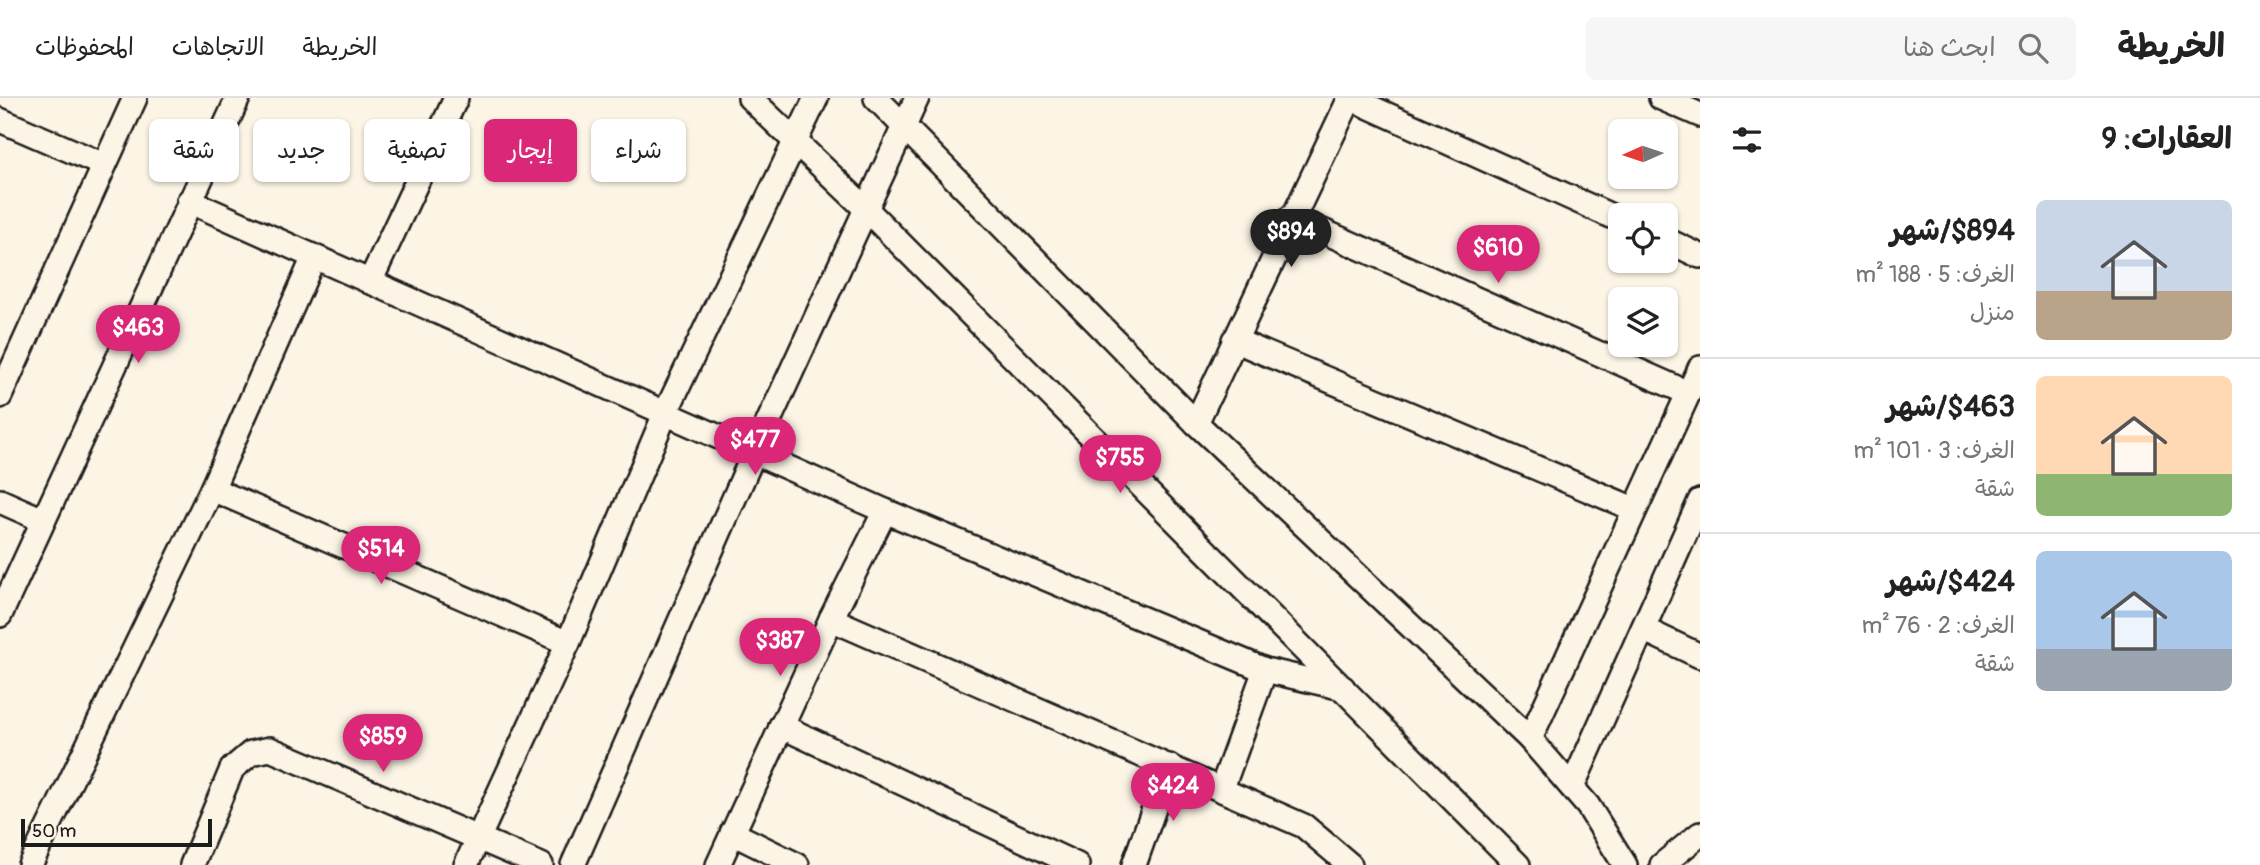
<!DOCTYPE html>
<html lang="ar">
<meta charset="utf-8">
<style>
:root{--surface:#fff;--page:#f6f6f6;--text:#222;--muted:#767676;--line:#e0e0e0;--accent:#db2777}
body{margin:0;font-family:Pangolin,"Playpen Sans Arabic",sans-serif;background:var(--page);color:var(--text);direction:rtl;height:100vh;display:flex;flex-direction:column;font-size:26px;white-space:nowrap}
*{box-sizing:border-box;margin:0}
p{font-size:23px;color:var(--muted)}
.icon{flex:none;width:38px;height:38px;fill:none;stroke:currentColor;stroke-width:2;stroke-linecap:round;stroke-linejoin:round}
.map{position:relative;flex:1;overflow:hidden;direction:ltr}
.drawer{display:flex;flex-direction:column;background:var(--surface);width:560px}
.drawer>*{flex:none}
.banner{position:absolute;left:21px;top:21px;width:665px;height:63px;direction:rtl;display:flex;gap:14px}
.needle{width:46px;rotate:267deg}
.buttons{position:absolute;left:1608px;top:21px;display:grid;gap:14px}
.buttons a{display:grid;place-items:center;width:70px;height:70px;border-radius:10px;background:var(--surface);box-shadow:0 2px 5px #0004;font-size:35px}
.scale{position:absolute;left:21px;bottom:18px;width:191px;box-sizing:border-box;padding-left:7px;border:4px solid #1c1c1c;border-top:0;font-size:19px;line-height:24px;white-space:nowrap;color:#1c1c1c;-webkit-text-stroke:5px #fcf5e5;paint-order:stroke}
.price{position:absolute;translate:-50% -60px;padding:0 16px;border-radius:24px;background:var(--accent);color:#fff;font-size:23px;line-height:46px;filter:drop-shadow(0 2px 4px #0008)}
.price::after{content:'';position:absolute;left:50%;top:42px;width:21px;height:16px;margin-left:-10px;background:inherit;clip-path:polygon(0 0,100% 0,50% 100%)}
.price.current{background:#222;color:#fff}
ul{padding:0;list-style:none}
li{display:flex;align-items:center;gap:21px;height:175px;padding:0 28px}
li+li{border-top:2px solid var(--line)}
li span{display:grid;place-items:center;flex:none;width:196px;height:140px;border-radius:10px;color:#555}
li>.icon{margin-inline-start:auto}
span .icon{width:84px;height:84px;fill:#fffc;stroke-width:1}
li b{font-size:30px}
h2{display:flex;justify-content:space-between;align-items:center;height:84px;padding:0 28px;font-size:30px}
.chip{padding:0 24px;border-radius:10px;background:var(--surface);box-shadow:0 2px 5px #0004;font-size:24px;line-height:63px}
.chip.current{background:var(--accent);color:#fff}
header{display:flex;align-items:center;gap:42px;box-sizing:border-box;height:98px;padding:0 35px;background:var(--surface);border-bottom:2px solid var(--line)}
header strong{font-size:33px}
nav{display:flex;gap:38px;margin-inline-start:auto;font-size:24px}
.search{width:490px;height:63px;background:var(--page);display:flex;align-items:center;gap:18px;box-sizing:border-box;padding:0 24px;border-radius:10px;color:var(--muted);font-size:26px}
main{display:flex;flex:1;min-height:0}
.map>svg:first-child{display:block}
</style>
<header>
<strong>الخريطة</strong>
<div class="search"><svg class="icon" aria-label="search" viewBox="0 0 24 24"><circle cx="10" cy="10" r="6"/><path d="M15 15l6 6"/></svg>ابحث هنا</div>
<nav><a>الخريطة</a><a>الاتجاهات</a><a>المحفوظات</a></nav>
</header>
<main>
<section class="drawer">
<h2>العقارات: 9<svg class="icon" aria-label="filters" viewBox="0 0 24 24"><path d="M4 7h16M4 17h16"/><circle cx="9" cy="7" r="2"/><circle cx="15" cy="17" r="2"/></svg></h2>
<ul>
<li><span style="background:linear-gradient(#c9d6e8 65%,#b9a48a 0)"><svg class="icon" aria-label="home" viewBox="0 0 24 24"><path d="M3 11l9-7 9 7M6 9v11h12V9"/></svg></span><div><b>$894/شهر</b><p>الغرف: 5 · 188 m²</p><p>منزل</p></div></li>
<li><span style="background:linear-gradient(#ffd9b3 70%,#8fb573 0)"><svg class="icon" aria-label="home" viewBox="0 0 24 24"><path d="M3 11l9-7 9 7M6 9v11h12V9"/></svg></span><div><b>$463/شهر</b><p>الغرف: 3 · 101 m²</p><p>شقة</p></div></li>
<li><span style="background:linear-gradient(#a9c7e8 70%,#9aa5b1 0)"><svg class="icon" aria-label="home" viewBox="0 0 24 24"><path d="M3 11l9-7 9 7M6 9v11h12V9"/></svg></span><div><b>$424/شهر</b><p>الغرف: 2 · 76 m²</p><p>شقة</p></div></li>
</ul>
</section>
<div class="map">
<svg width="1700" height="767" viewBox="0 0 1700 767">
<rect width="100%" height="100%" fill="#fcf5e5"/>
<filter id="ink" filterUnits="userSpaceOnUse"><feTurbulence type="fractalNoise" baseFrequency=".0143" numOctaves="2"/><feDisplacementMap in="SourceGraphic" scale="14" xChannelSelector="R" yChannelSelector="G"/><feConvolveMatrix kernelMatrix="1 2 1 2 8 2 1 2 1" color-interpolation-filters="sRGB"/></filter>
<g filter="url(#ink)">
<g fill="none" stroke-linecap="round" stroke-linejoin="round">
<g stroke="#1c1c1c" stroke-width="28">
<g id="minor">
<path d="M750 0 865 110 1518 767"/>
<path d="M876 0 1196 325 1530 641 1588 708 1625 767"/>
<path d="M1350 0 1620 122"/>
<path d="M1661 0 1700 17"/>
<path d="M0 22 104 67"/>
<path d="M189 103 885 413 1265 572 1343 590"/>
<path d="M1291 119 1688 295"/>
<path d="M1666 142 1700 158"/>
<path d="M370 184 456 0"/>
<path d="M1234 242 1634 411"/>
<path d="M0 298 135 0"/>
<path d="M1196 325 1350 0"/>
<path d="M212 391 568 545"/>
<path d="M0 403 43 422"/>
<path d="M0 517 238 0"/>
<path d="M831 521 1304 728 1350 767"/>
<path d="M1643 531 1700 558"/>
<path d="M781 628 1077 767"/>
<path d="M1530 641 1700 270"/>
<path d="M1572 689 1700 403"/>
<path d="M1222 690 1265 572"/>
<path d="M732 735 797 767"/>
<path d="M30 767 212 391 314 159"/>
<path d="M192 767 232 671 251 655 270 651 541 767"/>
<path d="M466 767 568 545 665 316 816 0"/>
<path d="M573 767 754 355 917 0"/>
<path d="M718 767 831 521 885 413"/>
<path d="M1134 767 1169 668"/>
<path d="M1662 767 1700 736"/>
</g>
</g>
<use href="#minor" stroke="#fcf5e5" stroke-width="23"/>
</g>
</g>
</svg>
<div class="buttons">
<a><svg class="needle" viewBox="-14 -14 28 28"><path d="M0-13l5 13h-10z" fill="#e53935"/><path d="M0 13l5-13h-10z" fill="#767676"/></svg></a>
<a><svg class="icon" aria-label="locate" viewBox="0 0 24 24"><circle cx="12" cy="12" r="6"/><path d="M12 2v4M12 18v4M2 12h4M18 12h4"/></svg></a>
<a><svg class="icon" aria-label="layers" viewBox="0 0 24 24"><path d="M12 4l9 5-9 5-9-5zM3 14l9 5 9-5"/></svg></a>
</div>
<div class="scale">50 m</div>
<b class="price current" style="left:1291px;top:171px">$894</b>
<b class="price" style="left:1498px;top:187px">$610</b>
<b class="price" style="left:138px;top:267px">$463</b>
<b class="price" style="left:755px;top:379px">$477</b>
<b class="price" style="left:1120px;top:397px">$755</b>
<b class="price" style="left:381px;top:488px">$514</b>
<b class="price" style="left:780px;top:580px">$387</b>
<b class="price" style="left:383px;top:676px">$859</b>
<b class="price" style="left:1173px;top:725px">$424</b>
<div class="banner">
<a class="chip">شراء</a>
<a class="chip current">إيجار</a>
<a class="chip">تصفية</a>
<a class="chip">جديد</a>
<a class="chip">شقة</a>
</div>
</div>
</main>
